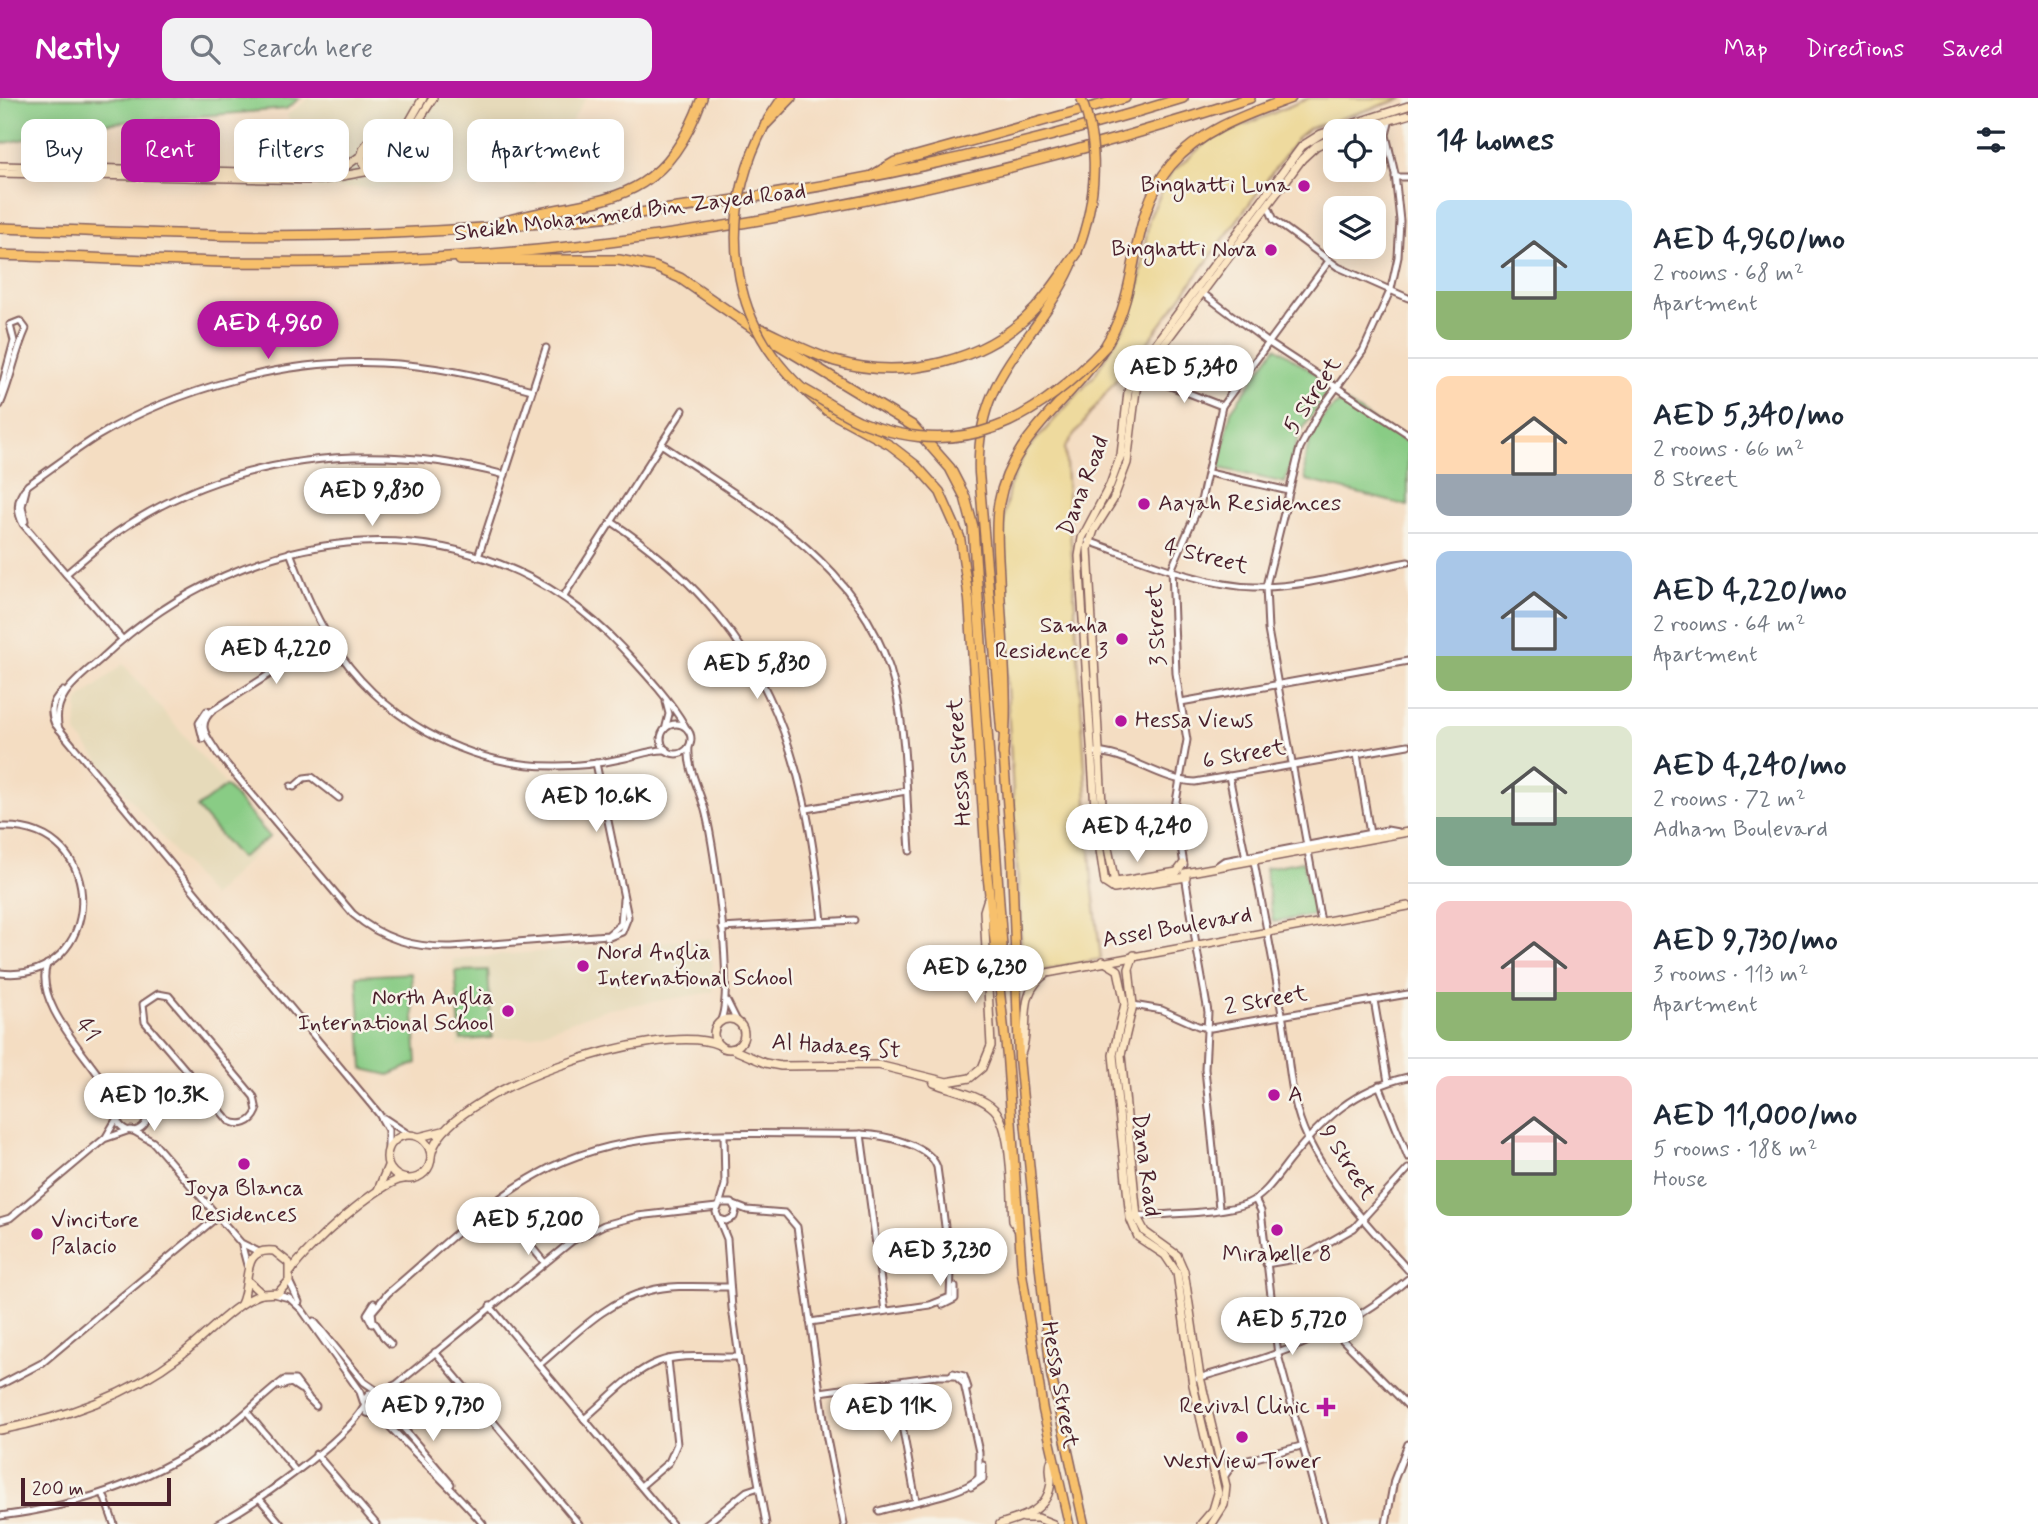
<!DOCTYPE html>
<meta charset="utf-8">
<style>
:root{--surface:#fff;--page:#f2f2f3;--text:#1f2937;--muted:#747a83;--line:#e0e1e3;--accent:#b5179e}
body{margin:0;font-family:Mynerve,sans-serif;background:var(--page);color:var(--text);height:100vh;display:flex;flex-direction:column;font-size:26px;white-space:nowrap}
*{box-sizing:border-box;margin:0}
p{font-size:23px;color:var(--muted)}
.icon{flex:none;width:38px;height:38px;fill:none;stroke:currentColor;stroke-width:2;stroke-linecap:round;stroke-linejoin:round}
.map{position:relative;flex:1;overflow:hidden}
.details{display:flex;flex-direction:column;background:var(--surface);width:630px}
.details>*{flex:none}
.banner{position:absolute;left:21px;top:21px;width:665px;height:63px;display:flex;gap:14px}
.tools{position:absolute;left:1323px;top:21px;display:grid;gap:14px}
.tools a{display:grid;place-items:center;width:63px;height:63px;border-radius:14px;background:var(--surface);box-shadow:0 4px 18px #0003;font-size:35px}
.scale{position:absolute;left:21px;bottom:18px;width:150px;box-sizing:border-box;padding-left:7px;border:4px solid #4a1f2b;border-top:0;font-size:19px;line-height:24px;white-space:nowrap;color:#4a1f2b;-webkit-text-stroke:5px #f7f3e8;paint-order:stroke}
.price{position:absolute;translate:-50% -60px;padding:0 16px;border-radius:24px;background:#fff;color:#222;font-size:23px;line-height:46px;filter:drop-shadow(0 2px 4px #0008)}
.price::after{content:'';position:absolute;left:50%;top:42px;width:21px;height:16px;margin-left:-10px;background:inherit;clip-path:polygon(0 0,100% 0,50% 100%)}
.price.selected{background:var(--accent);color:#fff}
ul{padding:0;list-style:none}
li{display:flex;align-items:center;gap:21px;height:175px;padding:0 28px}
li+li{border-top:2px solid var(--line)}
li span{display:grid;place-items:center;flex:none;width:196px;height:140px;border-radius:14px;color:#555}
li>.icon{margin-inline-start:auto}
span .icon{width:84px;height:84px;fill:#fffc;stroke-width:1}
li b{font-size:30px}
h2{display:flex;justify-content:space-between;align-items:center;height:84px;padding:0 28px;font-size:30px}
.chip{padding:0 24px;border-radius:14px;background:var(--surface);box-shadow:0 4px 18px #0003;font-size:24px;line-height:63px}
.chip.selected{background:var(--accent);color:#fff}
header{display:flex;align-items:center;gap:42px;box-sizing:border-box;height:98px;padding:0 35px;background:var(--accent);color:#fff}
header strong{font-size:33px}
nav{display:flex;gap:38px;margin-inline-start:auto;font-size:24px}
.search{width:490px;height:63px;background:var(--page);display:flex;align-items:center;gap:18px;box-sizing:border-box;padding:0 24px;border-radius:14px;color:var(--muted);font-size:26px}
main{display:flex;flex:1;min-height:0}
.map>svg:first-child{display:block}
</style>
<header>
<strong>Nestly</strong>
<div class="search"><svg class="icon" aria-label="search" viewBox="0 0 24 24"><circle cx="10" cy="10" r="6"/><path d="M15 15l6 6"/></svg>Search here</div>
<nav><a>Map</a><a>Directions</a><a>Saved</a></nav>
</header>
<main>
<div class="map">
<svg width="1408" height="1426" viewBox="0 0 1408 1426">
<rect width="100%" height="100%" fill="#f7f3e8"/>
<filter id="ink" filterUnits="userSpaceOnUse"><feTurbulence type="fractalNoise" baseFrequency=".0143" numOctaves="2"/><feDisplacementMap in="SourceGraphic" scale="14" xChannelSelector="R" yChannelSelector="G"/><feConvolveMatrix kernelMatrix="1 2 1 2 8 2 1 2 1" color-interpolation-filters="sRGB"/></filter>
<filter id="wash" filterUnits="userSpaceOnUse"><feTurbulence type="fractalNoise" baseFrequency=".00686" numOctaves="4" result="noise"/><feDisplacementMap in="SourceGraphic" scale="28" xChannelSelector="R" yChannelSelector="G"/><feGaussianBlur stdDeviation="1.57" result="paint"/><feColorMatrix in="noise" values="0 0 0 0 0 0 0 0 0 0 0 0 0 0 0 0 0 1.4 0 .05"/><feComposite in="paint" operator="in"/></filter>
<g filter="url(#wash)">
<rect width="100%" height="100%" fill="#f4ddc2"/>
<g fill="#e6daba">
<path d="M309 0H586L534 85 318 91 287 17Z"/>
<path d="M123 566 270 739 212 799 76 635 78 603Z"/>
<path d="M711 840 713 894 603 912 529 939 492 941 458 949 453 861Z"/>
</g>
<g fill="#89cc85" stroke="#6a7658" stroke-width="2">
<path d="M0 0H300L286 11 99 26 0 46Z"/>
<path d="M1276 249 1332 287 1299 337 1285 385 1219 370 1231 313Z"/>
<path d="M1344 303 1408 345V408L1306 382C1299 357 1318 312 1344 303Z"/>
<path d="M226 688 270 739 240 760 197 710Z"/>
<path d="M1303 763 1314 817 1273 824 1265 770Z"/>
<path d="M488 872 492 940 461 942 455 873Z"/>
<path d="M411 875 417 965 389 977 363 971 357 878Z"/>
</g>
<circle fill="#6eb072" stroke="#5c684e" stroke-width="2" cx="381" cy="58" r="13"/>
<path fill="#eeda9e" stroke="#9c7c64" stroke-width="2" d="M1309 0H1404L1308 31 1299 38 1126 274 1119 278 1065 349 1092 783 1101 861 1048 871 1035 879 1024 893 1005 554 1003 427 1009 389 1025 354 1094 278 1128 223 1139 188 1149 120 1170 76 1209 42Z"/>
</g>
<g filter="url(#ink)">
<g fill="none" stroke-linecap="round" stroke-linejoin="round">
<g stroke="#866260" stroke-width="9">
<g id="street">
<path d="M1395 79H1408"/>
<path d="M1268 108 1274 122 1338 169 1408 200"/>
<path d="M1201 194 1269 245 1408 336"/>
<path d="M1139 283 1155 282 1222 308"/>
<path d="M0 295 14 243 10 227 20 223 26 231C15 255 11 282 0 307"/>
<path d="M661 346C756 411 866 468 895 589 907 642 906 699 910 753"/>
<path d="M1209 375 1289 393"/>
<path d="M25 423 22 408 26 392"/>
<path d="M612 424C764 525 806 650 822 824"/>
<path d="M1088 443C1138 460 1201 488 1254 489 1304 490 1358 473 1408 464"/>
<path d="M290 454C301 483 313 515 330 541 378 619 464 669 557 668 580 668 603 665 625 660 639 657 652 651 667 652"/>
<path d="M478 459 546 250"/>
<path d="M66 476C83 462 98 448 116 435 229 356 374 342 505 377"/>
<path d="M563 499 683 312"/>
<path d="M328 539 212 613C195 629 209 640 218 656L353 816C382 841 413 850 452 849L608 837 621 826 623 801"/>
<path d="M122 541 23 426C15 411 17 399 28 387 51 371 74 353 98 338 178 290 287 261 380 265 432 267 481 278 532 292"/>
<path d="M63 593C52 602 49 613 55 626L379 1016 388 1032V1049"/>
<path d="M666 604 669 616 666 628"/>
<path d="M1181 604 1408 563"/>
<circle cx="676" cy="641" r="15"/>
<path d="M59 631C50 598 80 580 102 560 249 421 475 393 622 550 644 574 668 599 685 628"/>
<path d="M203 641 199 625 207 613"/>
<path d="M689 649C687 672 701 694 706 716 715 752 735 895 720 924"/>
<path d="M1091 654C1129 654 1158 682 1195 684L1408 647"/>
<path d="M1357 656 1370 736"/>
<path d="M596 665 628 819 622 834 607 840"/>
<path d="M1229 678 1246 760"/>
<path d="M291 688 294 689 304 680 312 679 339 700"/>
<path d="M807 711 906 693"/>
<path d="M0 729C113 724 105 887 0 875"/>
<path d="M1307 748 1268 532 1266 488 1300 350 1319 314 1363 253 1391 191 1398 159 1400 123 1395 76 1386 37 1390 21"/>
<path d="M1308 753 1321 824"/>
<path d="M1254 763C1263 814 1274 865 1282 916 1290 958 1288 1000 1308 1041 1332 1090 1371 1131 1408 1172"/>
<path d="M1184 767 1175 709 1187 642 1176 575 1172 470 1201 403 1222 308 1329 163"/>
<path d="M1217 768 1224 763 1387 732 1398 734"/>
<path d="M1185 777 1196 846"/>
<path d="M722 830 854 822"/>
<path d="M1197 852 1208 914 1205 971 1219 1110"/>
<path d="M47 866C31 911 105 972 119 1012"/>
<path d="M158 896 169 898 254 999 257 1013C252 1025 241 1029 229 1023L145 924 143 906Z"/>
<path d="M1374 902 1388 984"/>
<path d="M727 903 737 923"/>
<path d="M1133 907 1162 912 1198 928 1211 930 1408 896"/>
<path d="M1379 987 1408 1059"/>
<path d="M110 991 131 1003"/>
<path d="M137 1003C157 998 173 977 193 979"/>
<circle cx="132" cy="1018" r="15"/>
<path d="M147 1017 158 998"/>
<path d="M384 1020 408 1036"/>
<path d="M132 1032 153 1044 241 1145 259 1154"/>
<path d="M861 1036 885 1213"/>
<path d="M106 1039 117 1020"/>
<path d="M1255 1101 1261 1113 1278 1257 1324 1426"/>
<path d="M720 1104 725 1087 724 1038"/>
<path d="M495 1105 544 1164"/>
<path d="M734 1107 747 1112 785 1115 797 1129 826 1336 844 1426"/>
<path d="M1136 1119C1165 1115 1223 1116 1248 1105 1266 1097 1277 1078 1289 1063 1323 1021 1354 991 1408 979"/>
<path d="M720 1121 726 1123 734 1119 736 1112 732 1105H720L716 1114 727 1141 732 1210 752 1350 766 1426"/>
<path d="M0 1123 10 1120 104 1041 130 1032"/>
<path d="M242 1148 247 1167"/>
<path d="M1266 1166 1301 1160 1354 1130 1408 1071"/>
<path d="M289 1183 299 1204"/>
<path d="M274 1196 289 1200 302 1212 360 1294 367 1315 380 1318 387 1311 388 1303 380 1294 370 1295 364 1302"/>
<path d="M943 1207 955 1201V1189"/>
<path d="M490 1208 672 1426"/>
<path d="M314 1223 364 1284 377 1293"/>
<path d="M372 1226 367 1216 374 1205"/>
<path d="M1333 1232 1408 1308"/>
<path d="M383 1238 391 1246"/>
<path d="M384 1239 373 1222 372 1214 388 1195C436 1155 483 1106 538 1076 631 1023 756 1038 861 1036 883 1037 929 1046 937 1069L951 1173 950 1199 930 1207 810 1224"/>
<path d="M435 1254 579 1426"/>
<path d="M540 1266C573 1239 605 1203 648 1193 674 1186 703 1189 730 1189"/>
<path d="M953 1275 964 1278 968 1290"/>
<path d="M1198 1280C1277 1258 1345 1236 1408 1181"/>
<path d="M894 1284 916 1403"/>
<path d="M0 1287 42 1265 216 1120"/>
<path d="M280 1288 291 1285 300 1291"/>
<path d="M380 1294 397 1286 572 1143 604 1127 638 1118 717 1109"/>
<path d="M820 1294 936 1278"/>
<path d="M306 1298 316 1308"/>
<path d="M387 1311 451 1386"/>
<path d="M247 1314 295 1372"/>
<path d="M380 1318C413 1355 451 1388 483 1426"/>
<path d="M584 1321C606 1303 631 1274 658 1264 682 1255 714 1260 739 1259"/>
<path d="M316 1356 376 1426"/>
<path d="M1224 1379 1233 1366 1301 1348"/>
<path d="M641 1388 669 1364 677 1346 668 1261"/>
<path d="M971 1389 983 1381V1367"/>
<path d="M103 1395 114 1426"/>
<path d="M259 1400 281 1426"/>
<path d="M879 1413C902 1406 967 1396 979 1379V1354L964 1286 955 1278H935"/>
<path d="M0 1418C82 1408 160 1379 227 1330 247 1315 264 1297 284 1282H295L308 1299"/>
<path d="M217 1426C253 1407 345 1343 364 1309"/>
<path d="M706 1426 747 1393 759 1389"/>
<path d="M1386 1426 1394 1382 1408 1346"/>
</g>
</g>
<g stroke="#866260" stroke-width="10">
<g id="secondary">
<path d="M1352 33 1408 17"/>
<circle cx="380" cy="58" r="18"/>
<path d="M388 42 407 28 423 0"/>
<path d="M398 56 433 0"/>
<path d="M0 68 319 76 342 71 363 56"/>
<path d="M0 75 320 82 370 73"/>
<path d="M1185 775 1408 734"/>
<path d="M1105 785 1096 726 1079 458 1082 440 1110 387 1121 357 1128 294 1133 276 1302 48 1321 36 1408 8"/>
<path d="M1105 785 1114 791 1186 779"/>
<path d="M1110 785 1177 774 1183 766"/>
<path d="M1116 790 1103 725 1088 450 1094 432 1113 402 1127 365 1136 292 1143 274 1302 61 1316 48 1335 39"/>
<path d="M1134 857 1129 871 1133 907 1121 957 1137 1119 1145 1134 1177 1157 1184 1173 1200 1279 1226 1388 1224 1407 1212 1426"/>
<path d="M1103 863 1118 872 1125 906 1113 957 1130 1120 1138 1139 1165 1157 1177 1175 1193 1287 1218 1395 1213 1412 1201 1426"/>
<circle cx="729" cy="936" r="15"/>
<path d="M732 951 765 965 781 968 878 967 947 984 970 980 982 970 991 948 984 813 989 797"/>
<path d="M1020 959C1033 928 1014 897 1047 875L1408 808"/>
<path d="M934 985C952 992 980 997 994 1011 1013 1030 1011 1096 1013 1123L1019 1133"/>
<circle cx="409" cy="1059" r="22"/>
<path d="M419 1039 443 1033"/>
<path d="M431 1058C441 993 662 921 719 947"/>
<path d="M378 1092 388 1068"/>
<path d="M291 1173C305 1151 380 1082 404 1081"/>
<path d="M241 1206C252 1185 239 1149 274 1153L289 1165V1183L278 1195 262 1196 248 1183"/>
<path d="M0 1332C67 1319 127 1298 181 1257 205 1239 235 1204 262 1196"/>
<path d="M1024 1420H1038L1053 1426"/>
<path d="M1000 1426C1024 1419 1049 1412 1051 1383 1051 1374 1048 1369 1052 1361"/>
</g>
</g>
<g stroke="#866260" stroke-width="11">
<g id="primary">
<path d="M768 21 782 0"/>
<path d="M807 295 827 313 890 347 916 367 940 394 960 439 969 502 986 764 1007 959 1022 1175 1043 1312 1069 1426"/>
<path d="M1001 631 979 375C975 273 1036 247 1072 167"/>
<path d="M1003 651 1012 762 1019 960 1035 1125 1051 1276 1084 1426"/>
</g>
</g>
<g stroke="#866260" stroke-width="12">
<g id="highway">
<path d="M765 27 791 0"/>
<path d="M870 79 895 64 1125 0"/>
<path d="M498 125C597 97 660 116 702 0"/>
<path d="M0 130C122 134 245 141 367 136 645 126 918 82 1183 0"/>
<path d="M0 157C121 161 242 167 363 163 660 154 969 92 1250 0"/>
<path d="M460 162H619L655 169 680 180 766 239 913 328 950 370 965 399 973 429 1002 848 998 873"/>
<path d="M761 231C785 242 809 255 835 263 904 283 986 264 1036 210 1051 193 1064 173 1077 155"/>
<path d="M1003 655C1009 597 1001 537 999 479 998 455 995 429 999 405 1011 335 1078 299 1110 240 1141 184 1129 117 1171 67 1202 31 1248 16 1291 0"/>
</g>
</g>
<use href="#street" stroke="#fff" stroke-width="5"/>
<use href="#secondary" stroke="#fce6c4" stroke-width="7"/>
<use href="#primary" stroke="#f7c06c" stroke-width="8"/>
<use href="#highway" stroke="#f7c06c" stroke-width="9"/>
<g stroke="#866260" stroke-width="11" stroke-linecap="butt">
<g id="primary-bridge">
<path d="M765 27C718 117 726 221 803 291"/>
<path d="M1077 155C1096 104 1101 51 1081 0"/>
</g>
</g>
<g stroke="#866260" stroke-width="12" stroke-linecap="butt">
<path id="highway-bridge" d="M803 291C822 301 839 314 859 323 962 365 1036 323 1106 248"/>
</g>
<use href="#primary-bridge" stroke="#f7c06c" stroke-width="8"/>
<use href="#highway-bridge" stroke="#f7c06c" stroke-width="9"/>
</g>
</g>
<g fill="#b5179e" stroke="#f7f3e8" stroke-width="2.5">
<circle cx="1304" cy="88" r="7"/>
<circle cx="1271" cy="152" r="7"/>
<circle cx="1144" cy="406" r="7"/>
<circle cx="1122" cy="541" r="7"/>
<circle cx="1121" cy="623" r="7"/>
<circle cx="583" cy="868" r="7"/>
<circle cx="508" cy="913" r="7"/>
<circle cx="1274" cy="997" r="7"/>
<circle cx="244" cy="1066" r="7"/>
<circle cx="1277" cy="1132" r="7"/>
<circle cx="37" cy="1136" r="7"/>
<path d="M1322.5 1298.5h7v7h7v7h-7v7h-7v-7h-7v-7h7z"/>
<circle cx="1242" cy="1339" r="7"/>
</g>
<g text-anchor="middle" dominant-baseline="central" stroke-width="5" stroke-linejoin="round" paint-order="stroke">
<g font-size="23" fill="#4a1f2b" stroke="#f7f3e8" text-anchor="end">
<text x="1290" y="88">Binghatti Luna</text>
<text x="1257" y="152">Binghatti Nova</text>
<text x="1158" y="406" text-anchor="start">Aayah Residences</text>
<text x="1108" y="528">Samha<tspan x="1108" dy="26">Residence 3</tspan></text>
<text x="1135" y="623" text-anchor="start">Hessa Views</text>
<text x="597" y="855" text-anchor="start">Nord Anglia<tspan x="597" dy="26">International School</tspan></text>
<text x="494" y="900">North Anglia<tspan x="494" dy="26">International School</tspan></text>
<text x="1288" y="997" text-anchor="start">A</text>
<text x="244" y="1091" text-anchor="middle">Joya Blanca<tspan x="244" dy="26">Residences</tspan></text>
<text x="51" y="1123" text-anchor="start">Vincitore<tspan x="51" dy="26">Palacio</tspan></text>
<text x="1277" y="1157" text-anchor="middle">Mirabelle 8</text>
<text x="1310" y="1309">Revival Clinic</text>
<text x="1242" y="1364" text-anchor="middle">WestView Tower</text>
</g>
<g font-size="23" fill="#4a1f2b" stroke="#f7f3e8">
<text transform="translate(630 115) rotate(-7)">Sheikh Mohammed Bin Zayed Road</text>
<text transform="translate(1313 298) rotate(-57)">5 Street</text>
<text transform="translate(1084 388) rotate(-69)">Dana Road</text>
<text transform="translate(1206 459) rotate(14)">4 Street</text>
<text transform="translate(1157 527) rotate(-93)">3 Street</text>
<text transform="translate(1244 657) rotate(-10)">6 Street</text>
<text transform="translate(960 664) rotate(-94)">Hessa Street</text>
<text transform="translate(1177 830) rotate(-10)">Assel Boulevard</text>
<text transform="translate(1266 903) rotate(-10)">2 Street</text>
<text transform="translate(87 932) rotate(57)">41</text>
<text transform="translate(836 949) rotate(4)">Al Hadaeq St</text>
<text transform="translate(1347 1065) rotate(57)">9 Street</text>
<text transform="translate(1145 1067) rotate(83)">Dana Road</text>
<text transform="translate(1059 1287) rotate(80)">Hessa Street</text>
</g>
</g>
</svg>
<div class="tools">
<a><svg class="icon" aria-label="locate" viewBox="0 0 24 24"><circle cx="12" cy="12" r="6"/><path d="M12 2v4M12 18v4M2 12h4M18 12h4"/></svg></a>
<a><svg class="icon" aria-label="layers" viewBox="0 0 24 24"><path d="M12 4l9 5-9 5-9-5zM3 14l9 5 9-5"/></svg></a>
</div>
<div class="scale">200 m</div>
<b class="price selected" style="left:268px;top:263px">AED 4,960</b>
<b class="price" style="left:1184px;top:307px">AED 5,340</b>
<b class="price" style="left:372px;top:430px">AED 9,830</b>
<b class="price" style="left:276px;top:588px">AED 4,220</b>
<b class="price" style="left:757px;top:603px">AED 5,830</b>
<b class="price" style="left:596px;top:736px">AED 10.6K</b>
<b class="price" style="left:1137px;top:766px">AED 4,240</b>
<b class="price" style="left:975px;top:907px">AED 6,230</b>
<b class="price" style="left:154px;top:1035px">AED 10.3K</b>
<b class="price" style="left:528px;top:1159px">AED 5,200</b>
<b class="price" style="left:940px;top:1190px">AED 3,230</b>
<b class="price" style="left:1292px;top:1259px">AED 5,720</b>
<b class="price" style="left:433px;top:1345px">AED 9,730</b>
<b class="price" style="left:891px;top:1346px">AED 11K</b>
<div class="banner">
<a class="chip">Buy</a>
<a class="chip selected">Rent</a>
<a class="chip">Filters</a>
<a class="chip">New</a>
<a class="chip">Apartment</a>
</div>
</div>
<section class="details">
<h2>14 homes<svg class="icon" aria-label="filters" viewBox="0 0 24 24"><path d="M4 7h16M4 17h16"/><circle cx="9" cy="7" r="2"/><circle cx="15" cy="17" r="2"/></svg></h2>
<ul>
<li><span style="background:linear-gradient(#bfe0f5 65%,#8fb573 0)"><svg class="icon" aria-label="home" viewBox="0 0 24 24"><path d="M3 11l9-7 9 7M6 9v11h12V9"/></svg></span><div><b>AED 4,960/mo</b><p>2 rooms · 68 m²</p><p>Apartment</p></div></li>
<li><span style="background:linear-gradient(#ffd9b3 70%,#9aa5b1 0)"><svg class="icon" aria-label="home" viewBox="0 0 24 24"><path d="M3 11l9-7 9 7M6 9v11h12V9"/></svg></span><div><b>AED 5,340/mo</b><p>2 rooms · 66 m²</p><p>8 Street</p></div></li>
<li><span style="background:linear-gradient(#a9c7e8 75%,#8fb573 0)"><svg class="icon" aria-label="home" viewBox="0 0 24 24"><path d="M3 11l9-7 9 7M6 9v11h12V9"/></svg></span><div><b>AED 4,220/mo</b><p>2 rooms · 64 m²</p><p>Apartment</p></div></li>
<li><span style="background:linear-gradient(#dfe7d0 65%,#7fa58c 0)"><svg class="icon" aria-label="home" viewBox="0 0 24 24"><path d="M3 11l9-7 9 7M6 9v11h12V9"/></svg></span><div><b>AED 4,240/mo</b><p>2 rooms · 72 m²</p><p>Adham Boulevard</p></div></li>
<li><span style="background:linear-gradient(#f6c9c9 65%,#8fb573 0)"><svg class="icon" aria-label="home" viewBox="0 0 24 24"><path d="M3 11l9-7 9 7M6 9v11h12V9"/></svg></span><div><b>AED 9,730/mo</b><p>3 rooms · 113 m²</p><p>Apartment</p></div></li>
<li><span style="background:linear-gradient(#f6c9c9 60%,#8fb573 0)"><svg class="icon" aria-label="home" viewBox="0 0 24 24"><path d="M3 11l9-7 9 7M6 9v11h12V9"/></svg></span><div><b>AED 11,000/mo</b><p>5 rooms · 188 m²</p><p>House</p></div></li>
</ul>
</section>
</main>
